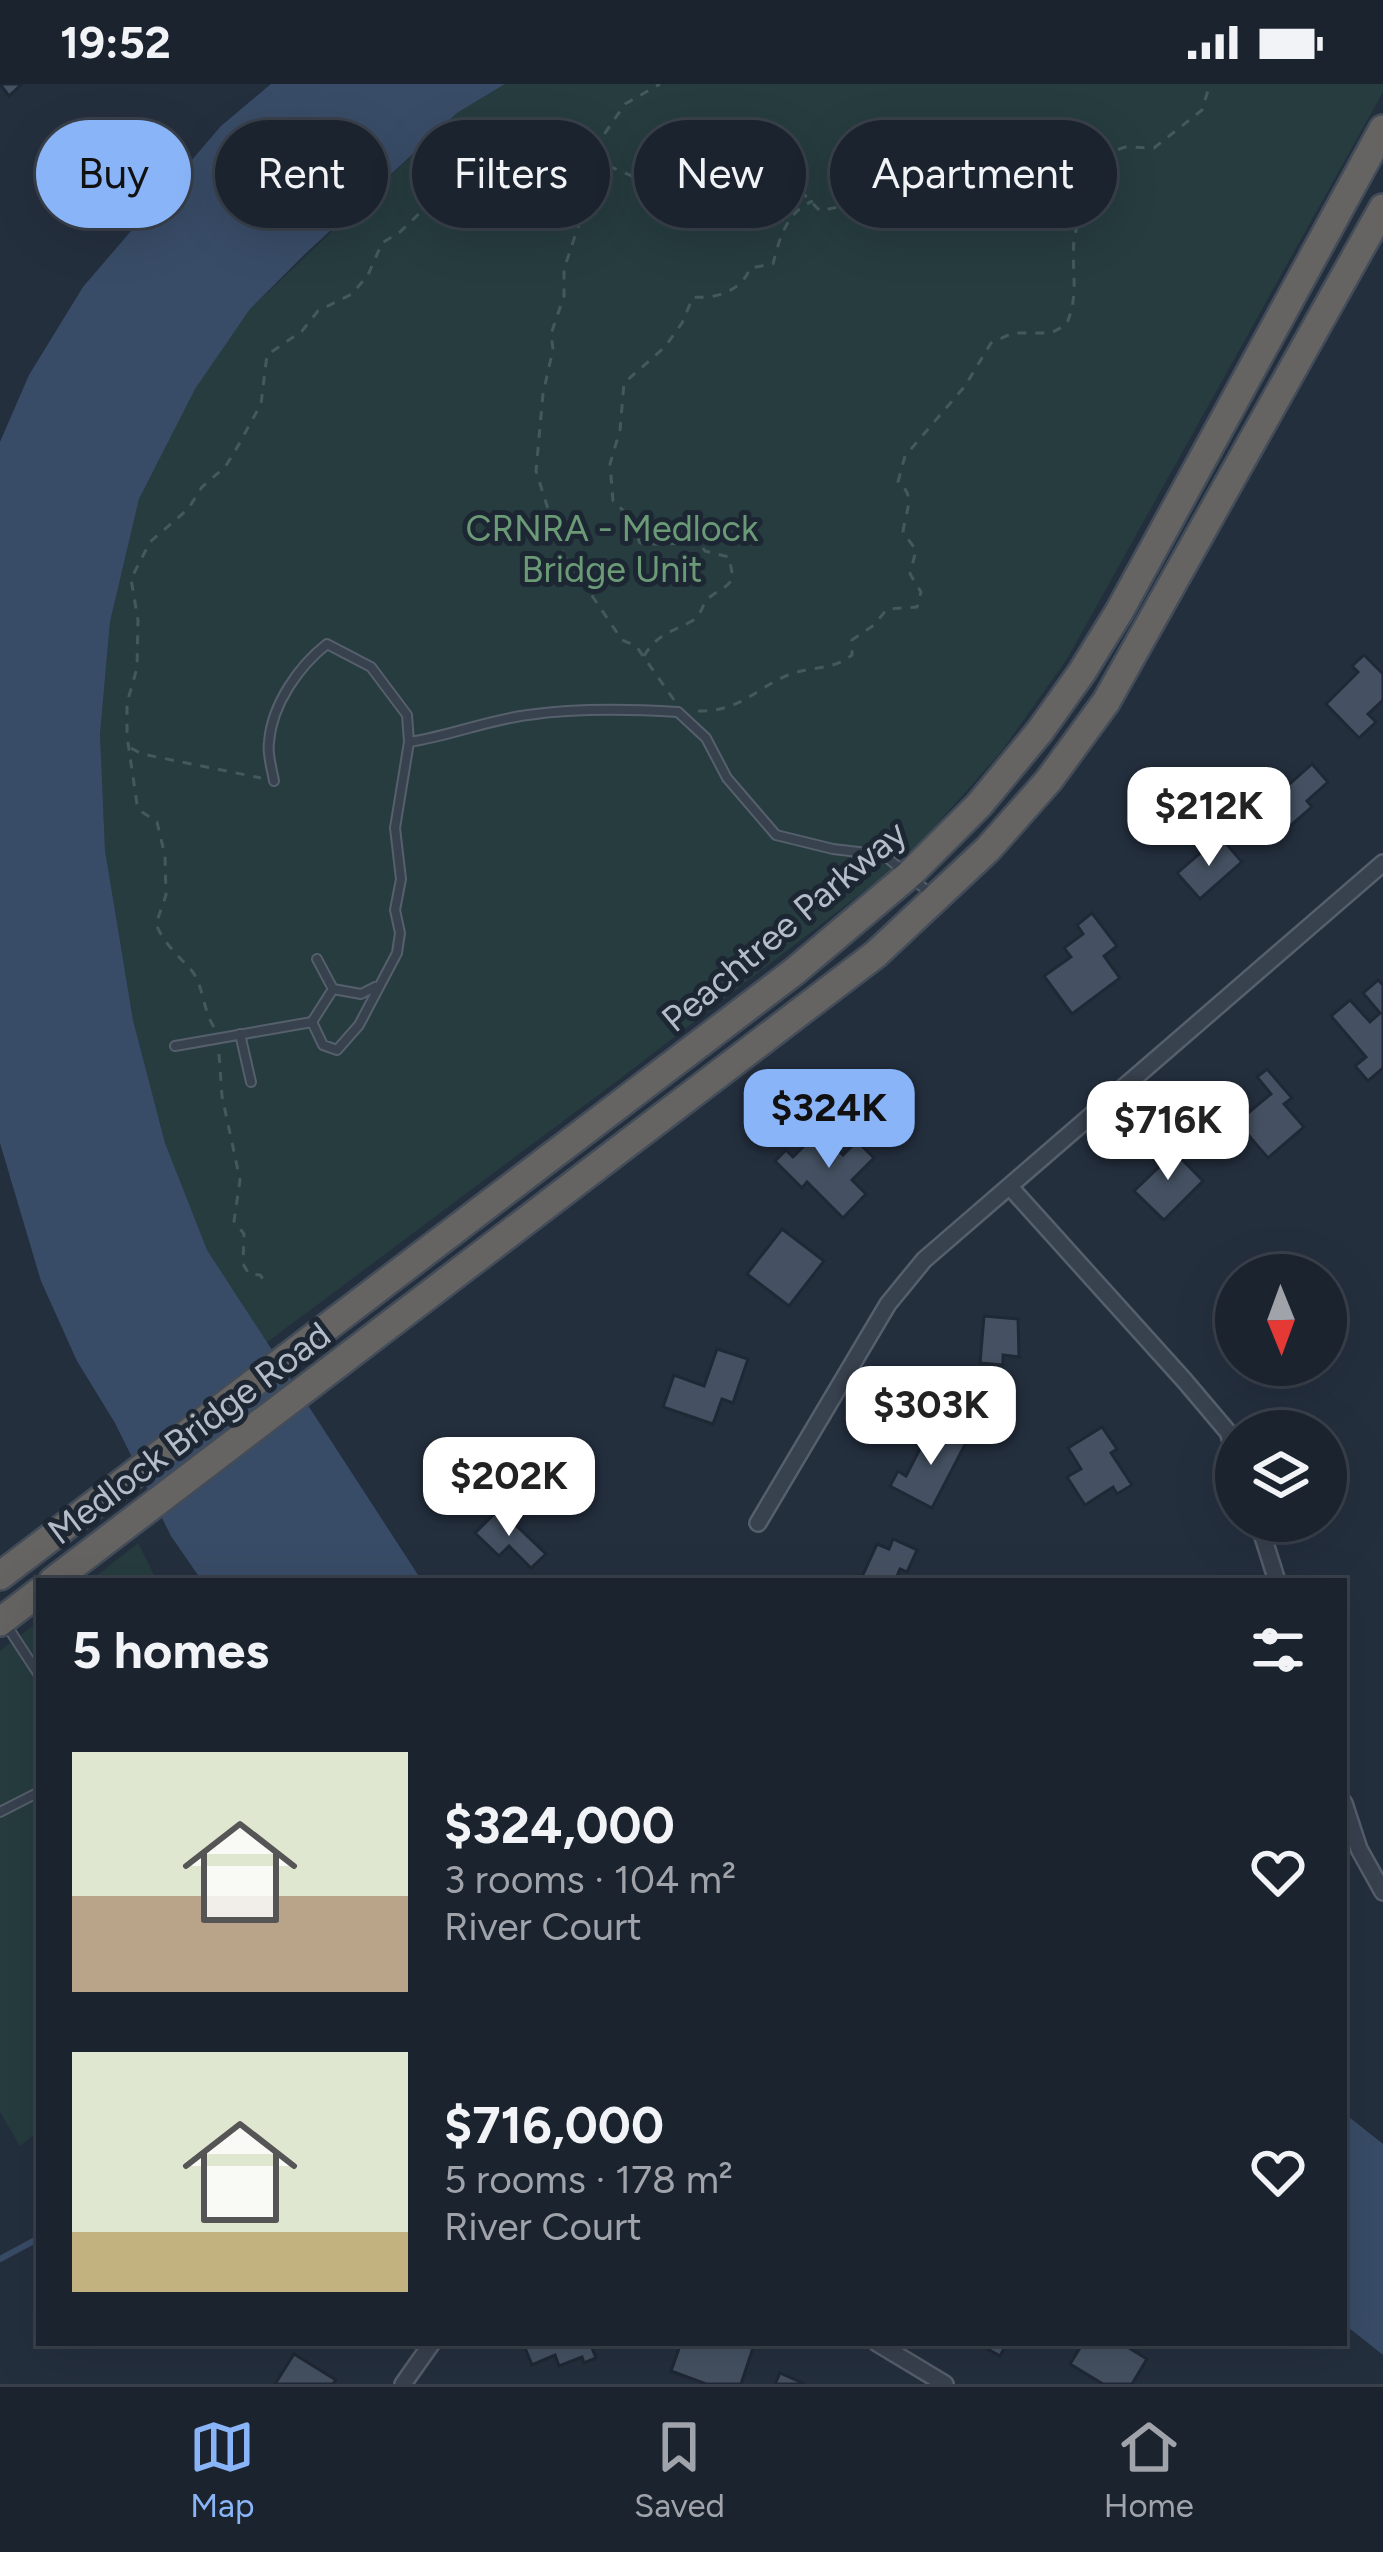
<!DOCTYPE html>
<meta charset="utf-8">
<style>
:root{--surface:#1b232e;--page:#242b36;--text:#f1f3f6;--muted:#a0a4aa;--line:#39404a;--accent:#8ab4f8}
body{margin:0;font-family:Figtree,sans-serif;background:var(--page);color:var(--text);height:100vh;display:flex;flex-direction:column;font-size:45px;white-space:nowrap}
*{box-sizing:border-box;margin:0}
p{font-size:39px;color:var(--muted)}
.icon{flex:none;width:66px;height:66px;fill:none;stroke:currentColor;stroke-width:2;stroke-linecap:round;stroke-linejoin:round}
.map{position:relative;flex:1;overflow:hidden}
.details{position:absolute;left:36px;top:1494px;width:1311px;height:768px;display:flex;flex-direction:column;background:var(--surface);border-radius:0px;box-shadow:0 12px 48px #0002,0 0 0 3px var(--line)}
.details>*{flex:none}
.banner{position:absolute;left:36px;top:36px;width:1311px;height:108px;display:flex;gap:24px}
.needle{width:78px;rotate:179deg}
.tools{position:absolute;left:1215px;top:1170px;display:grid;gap:24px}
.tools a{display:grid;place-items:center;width:132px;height:132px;border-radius:50%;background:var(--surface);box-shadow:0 12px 48px #0002,0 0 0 3px var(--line);font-size:60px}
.price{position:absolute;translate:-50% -102px;padding:0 27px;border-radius:24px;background:#fff;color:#222;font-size:39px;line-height:78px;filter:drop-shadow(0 3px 6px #0008)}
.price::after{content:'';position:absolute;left:50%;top:72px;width:36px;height:27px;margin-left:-18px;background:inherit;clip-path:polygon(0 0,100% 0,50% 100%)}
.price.current{background:var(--accent);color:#111}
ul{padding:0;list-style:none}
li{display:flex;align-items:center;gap:36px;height:300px;padding:0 36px}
li span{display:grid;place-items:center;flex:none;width:336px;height:240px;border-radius:0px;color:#555}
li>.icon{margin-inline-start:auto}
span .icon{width:144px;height:144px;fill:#fffc;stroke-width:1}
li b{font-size:51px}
h2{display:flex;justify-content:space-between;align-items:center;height:144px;padding:0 36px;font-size:51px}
.pill{padding:0 42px;border-radius:54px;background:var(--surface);box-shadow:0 12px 48px #0002,0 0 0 3px var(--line);font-size:42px;line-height:108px}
.pill.current{background:var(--accent);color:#111}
.status{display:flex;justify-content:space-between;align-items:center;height:84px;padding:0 60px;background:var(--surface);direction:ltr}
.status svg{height:33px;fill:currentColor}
.dock{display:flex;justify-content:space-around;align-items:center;height:168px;border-top:3px solid var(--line);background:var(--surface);font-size:33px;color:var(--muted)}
.dock a{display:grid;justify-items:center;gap:6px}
.dock .current{color:var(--accent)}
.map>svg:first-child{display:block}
</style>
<div class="status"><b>19:52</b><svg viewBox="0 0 49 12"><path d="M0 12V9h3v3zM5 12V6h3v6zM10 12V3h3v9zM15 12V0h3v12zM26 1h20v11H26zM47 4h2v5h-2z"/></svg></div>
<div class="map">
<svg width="1383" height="2300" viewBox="0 0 1383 2300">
<rect width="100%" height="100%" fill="#242f3e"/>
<g fill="#263c3f">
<path d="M505 0H1383V8L1067 575 1001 668 906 775 621 994 266 1259 206 1166 165 1059 133 936 105 766 100 650 110 538 139 415 194 305 250 225 457 29Z"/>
<path d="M138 1459 157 1497H90Z"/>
<path d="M39 1537V2047L20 2062 0 2028V1567Z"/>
</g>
<g fill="#394c67">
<path d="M271 0H505L457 29 304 171 250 225 195 305 139 415 110 538 100 650 105 766 133 936 165 1059 207 1166 422 1497H202L171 1452 115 1339 77 1277 41 1197 0 1059V358L29 291 83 203 221 42Z"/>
<path d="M1344 2029 1383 2060V2271L1344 2240Z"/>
</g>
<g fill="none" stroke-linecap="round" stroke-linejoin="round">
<path stroke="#394c67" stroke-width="6" d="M0 2175 39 2154"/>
</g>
<g fill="#455162" stroke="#1f2835" stroke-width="3">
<path d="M0 0H22L9 12Z"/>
<path d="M1364 571 1383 590V616L1368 630 1376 638 1359 654 1326 620 1358 588 1352 582Z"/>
<path d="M1312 680 1328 698 1307 717 1312 723 1281 750 1247 712 1256 704 1265 714 1282 698 1286 703Z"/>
<path d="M1223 756 1242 778 1200 815 1177 789 1206 764 1209 767Z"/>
<path d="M1092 829 1117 862 1104 872 1120 894 1072 930 1044 892 1071 873 1064 864 1083 850 1077 841Z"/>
<path d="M1378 896 1383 901V984L1368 997 1355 982 1366 973 1331 932 1350 916 1370 938 1380 929 1363 909Z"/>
<path d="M1267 985 1292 1014 1284 1020 1304 1043 1268 1074 1237 1038 1271 1010 1257 993Z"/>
<path d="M819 1047 843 1071 857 1057 874 1074 852 1096 866 1110 843 1134 807 1098 802 1104 775 1077 786 1066 793 1073Z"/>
<path d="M1167 1060 1203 1097 1164 1136 1134 1107 1160 1082 1152 1074Z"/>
<path d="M782 1145 824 1177 789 1222 747 1190Z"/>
<path d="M984 1232 1018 1235 1019 1273 1003 1271V1281L980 1279Z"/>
<path d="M717 1265 748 1275 733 1319 722 1315 713 1340 663 1323 674 1291 704 1302Z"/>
<path d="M950 1343 969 1353 932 1424 890 1402 898 1387 906 1392 927 1351 942 1358Z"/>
<path d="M1102 1343 1117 1365 1111 1369 1132 1401 1117 1410 1113 1403 1085 1421 1067 1393 1081 1385 1068 1364Z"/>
<path d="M499 1425 546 1470 531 1484 509 1462 499 1472 475 1449Z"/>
<path d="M893 1455 917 1466 907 1488 900 1485 895 1497H860L877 1460 889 1465Z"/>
<path d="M523 2259H590L596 2274 584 2279 582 2273 559 2282 555 2271 532 2281Z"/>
<path d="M681 2259H739L753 2264 741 2300H706L671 2287Z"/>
<path d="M977 2259H1007L1000 2272Z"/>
<path d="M1083 2259H1121L1147 2275 1132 2300H1103L1070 2280Z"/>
<path d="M294 2270 336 2296 333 2300H275Z"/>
<path d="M780 2289 805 2300H775Z"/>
</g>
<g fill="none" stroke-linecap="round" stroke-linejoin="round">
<g stroke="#565f6c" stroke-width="12">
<g id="service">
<path d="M409 658C450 652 487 636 528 631 577 624 628 625 678 628L706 654 727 694 776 751 833 765 884 771 932 811"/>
<path d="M274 697C272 685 267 670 269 658 272 620 299 582 327 560L371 583 407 631 409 658 395 744 401 795 395 826 400 849 397 869 359 941 337 966 323 961 312 938 333 905"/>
<path d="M317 875 333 905 361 910 375 903"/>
<path d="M240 950 251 998"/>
<path d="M175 962 312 938"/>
<path d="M7 1542 39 1591"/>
<path d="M0 1728 39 1708"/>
</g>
</g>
<g stroke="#565f6c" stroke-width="20">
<g id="minor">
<path d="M1010 1103 1184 1296 1228 1348 1236 1372"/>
<path d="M1258 1437 1277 1497"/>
<path d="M758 1439 888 1220 924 1176 1383 779"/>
<path d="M1344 1719 1359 1765 1383 1808"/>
<path d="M877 2259 945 2300"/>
<path d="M403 2300 432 2259"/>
</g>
</g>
<g stroke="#434c59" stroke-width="32">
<g id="trunk">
<path d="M0 1492 795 887 911 789 979 721 1040 647 1082 588 1119 528 1383 45"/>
<path d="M53 1497 876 870 988 765 1049 696 1106 618 1383 124"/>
<path d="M0 1538 39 1508"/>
</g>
</g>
<g stroke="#44595c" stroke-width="3" stroke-dasharray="9 9" stroke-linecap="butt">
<path d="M644 572C657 550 672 548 692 537 703 530 701 520 710 513 720 505 726 505 733 494L729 473 705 467 698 457C680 460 657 461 640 459L627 430 613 417 610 380 620 346 624 299 665 263 682 239 693 213C716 215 742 207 750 184L773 180C779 155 787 127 813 117"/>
<path d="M674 616 636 562 622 556 561 466 536 387 543 310 553 265 551 250 564 212V185L579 140 585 78 609 82 657 103 676 95 706 96 727 83 770 75 820 127 847 121 892 144 900 142 921 120 965 125 992 109 1004 93 1041 76 1094 74 1125 63 1154 64 1202 26 1210 0"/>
<path d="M698 627C739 628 755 605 788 591 810 582 832 587 852 571V556L874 541 887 525 917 523 921 508 910 490 916 466 903 448C905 428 917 412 898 398L905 372 965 302 991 259 1013 249H1051L1066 241C1080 211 1071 186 1074 156 1077 127 1106 106 1094 74"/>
<path d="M131 664 142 670 261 694"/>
<path d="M214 943C203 927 204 903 192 887 179 872 164 860 156 840L166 811 165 772 157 738 142 728 137 720 127 652V619L137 584 138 536 131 495 150 458 188 425 202 403 225 383 234 369 261 320 267 271 302 247 318 227 352 210 368 191 382 159 400 148 477 74 499 68 520 74 585 78 625 20 660 0"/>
<path d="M219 970 222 1012 240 1096 234 1137 244 1150 243 1180 249 1190 260 1191 267 1200"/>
</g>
<use href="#service" stroke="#38414e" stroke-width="8"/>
<use href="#minor" stroke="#38414e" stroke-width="15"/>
<use href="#trunk" stroke="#656462" stroke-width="27"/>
</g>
<g text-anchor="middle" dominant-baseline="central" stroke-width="10" stroke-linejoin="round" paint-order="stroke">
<g font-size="36" fill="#6b9a76" stroke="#1d2633">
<text x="612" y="444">CRNRA - Medlock<tspan x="612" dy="41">Bridge Unit</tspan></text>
</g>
<g font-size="36" fill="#b4bcc9" stroke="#1d2633">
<text transform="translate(784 842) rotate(-40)">Peachtree Parkway</text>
<text transform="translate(189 1349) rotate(-37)">Medlock Bridge Road</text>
</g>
</g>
</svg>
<div class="tools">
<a><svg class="needle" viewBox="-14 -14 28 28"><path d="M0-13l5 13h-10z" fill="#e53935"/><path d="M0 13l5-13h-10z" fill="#a0a4aa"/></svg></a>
<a><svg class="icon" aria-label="layers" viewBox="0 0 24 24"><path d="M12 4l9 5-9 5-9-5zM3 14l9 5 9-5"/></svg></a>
</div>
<b class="price" style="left:1209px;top:785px">$212K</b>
<b class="price current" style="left:829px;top:1087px">$324K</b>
<b class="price" style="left:1168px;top:1099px">$716K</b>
<b class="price" style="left:931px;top:1384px">$303K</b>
<b class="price" style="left:509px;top:1455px">$202K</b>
<div class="banner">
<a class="pill current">Buy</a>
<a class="pill">Rent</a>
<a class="pill">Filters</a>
<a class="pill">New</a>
<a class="pill">Apartment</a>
</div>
<section class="details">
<h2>5 homes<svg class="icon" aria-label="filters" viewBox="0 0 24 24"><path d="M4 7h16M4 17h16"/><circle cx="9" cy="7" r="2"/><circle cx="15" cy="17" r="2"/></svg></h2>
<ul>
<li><span style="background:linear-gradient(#dfe7d0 60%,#b9a48a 0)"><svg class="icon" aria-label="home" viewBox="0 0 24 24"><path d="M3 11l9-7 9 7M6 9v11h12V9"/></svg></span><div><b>$324,000</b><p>3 rooms · 104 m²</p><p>River Court</p></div><svg class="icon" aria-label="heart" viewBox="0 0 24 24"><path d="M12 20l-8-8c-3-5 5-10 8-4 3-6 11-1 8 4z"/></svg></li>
<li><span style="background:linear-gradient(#dfe7d0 75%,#c2b280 0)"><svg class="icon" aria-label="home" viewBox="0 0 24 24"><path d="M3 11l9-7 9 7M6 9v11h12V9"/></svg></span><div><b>$716,000</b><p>5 rooms · 178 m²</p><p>River Court</p></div><svg class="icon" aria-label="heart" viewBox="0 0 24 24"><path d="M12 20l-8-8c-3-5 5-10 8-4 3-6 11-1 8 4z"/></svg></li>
</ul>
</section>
</div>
<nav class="dock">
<a class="current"><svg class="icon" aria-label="map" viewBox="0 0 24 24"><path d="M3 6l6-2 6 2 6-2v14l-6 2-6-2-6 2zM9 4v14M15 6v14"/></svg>Map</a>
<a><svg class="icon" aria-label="saved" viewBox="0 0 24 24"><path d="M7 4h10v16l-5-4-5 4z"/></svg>Saved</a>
<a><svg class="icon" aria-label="home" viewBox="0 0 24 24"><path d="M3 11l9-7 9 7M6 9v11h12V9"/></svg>Home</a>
</nav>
